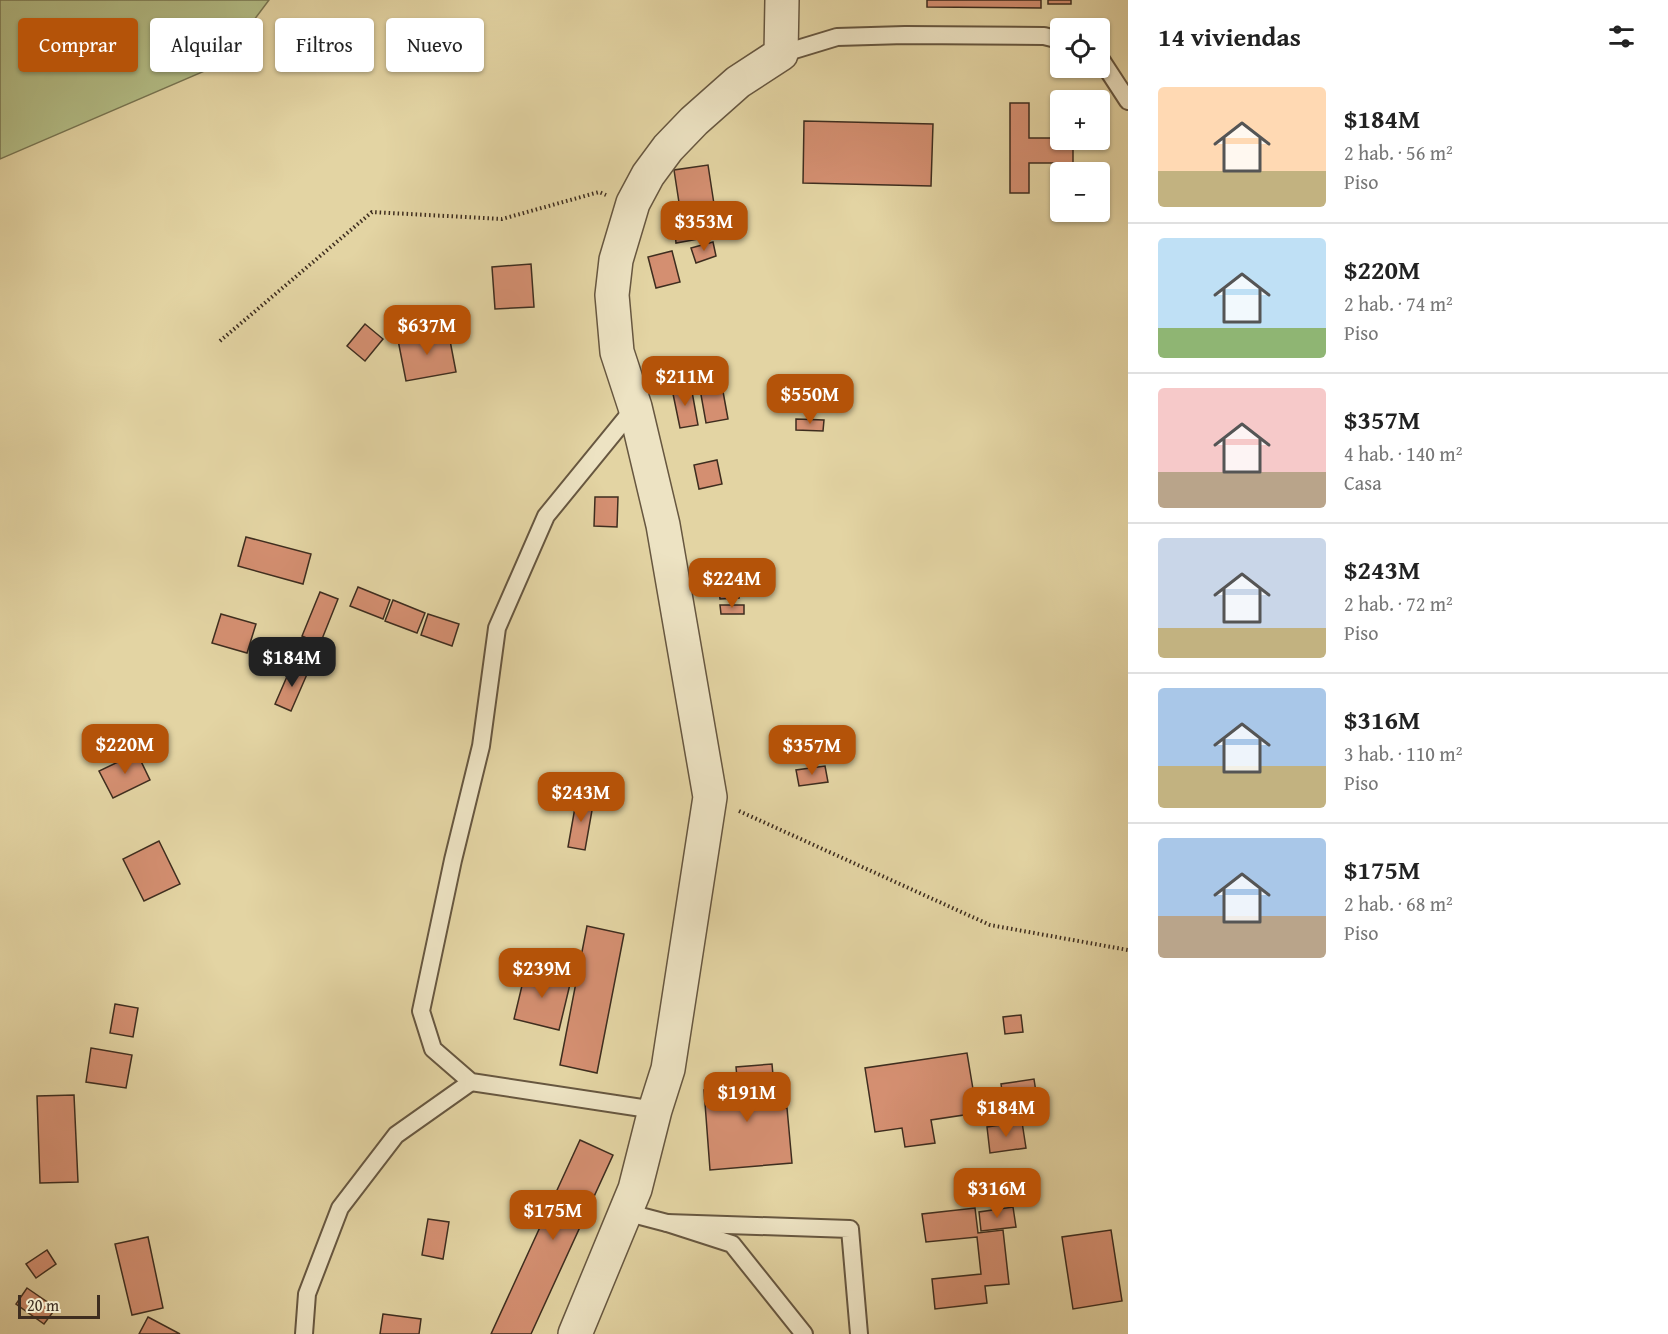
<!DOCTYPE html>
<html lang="es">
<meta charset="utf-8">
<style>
:root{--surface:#fff;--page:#f6f6f6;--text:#222;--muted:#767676;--line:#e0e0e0;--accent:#b45309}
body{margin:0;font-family:"Gentium Book Plus",serif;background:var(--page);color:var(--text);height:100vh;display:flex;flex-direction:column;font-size:22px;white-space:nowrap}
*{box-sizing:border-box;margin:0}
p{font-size:20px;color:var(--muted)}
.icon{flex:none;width:33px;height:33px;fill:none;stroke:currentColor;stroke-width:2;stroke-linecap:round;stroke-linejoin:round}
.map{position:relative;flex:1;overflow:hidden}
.sheet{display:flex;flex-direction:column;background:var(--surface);width:540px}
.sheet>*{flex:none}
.hud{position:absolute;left:18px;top:18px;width:570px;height:54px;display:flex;gap:12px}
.buttons{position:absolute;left:1050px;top:18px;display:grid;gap:12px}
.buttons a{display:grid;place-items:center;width:60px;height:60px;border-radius:6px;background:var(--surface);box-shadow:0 2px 4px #0004;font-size:30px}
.scale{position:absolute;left:18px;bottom:15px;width:82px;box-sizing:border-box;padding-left:6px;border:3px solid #3e2d1f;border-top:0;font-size:16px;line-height:21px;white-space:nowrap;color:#3e2d1f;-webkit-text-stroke:4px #ede3c3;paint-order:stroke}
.price{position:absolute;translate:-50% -51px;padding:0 14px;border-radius:12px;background:var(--accent);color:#fff;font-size:20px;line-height:39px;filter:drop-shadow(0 2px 3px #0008)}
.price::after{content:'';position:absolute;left:50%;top:36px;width:18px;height:14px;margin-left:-9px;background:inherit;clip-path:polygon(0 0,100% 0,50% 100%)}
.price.current{background:#222;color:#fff}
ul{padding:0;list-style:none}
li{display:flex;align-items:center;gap:18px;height:150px;padding:0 30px}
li+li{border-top:2px solid var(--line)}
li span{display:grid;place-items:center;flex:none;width:168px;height:120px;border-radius:6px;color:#555}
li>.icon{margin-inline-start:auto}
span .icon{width:72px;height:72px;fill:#fffc;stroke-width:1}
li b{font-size:26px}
h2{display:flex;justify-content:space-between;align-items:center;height:72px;padding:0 30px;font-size:26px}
.tag{padding:0 21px;border-radius:6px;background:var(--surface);box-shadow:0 2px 4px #0004;font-size:21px;line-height:54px}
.tag.current{background:var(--accent);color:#fff}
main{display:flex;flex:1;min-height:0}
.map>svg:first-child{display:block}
</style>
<main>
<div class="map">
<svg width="1128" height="1334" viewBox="0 0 1128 1334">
<rect width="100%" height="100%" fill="#e3d4a3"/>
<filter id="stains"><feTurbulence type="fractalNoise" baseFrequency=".00333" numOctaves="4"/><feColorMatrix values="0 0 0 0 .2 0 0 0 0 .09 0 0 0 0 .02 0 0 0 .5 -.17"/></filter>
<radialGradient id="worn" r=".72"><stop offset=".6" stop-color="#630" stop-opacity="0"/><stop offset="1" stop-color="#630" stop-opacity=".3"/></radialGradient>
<path fill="#b3bd86" stroke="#787552" stroke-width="1.5" d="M0 0H269L221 64 0 159Z"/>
<g fill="#d48f71" stroke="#3e2d1f" stroke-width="1.5">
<path d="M927 0H1041V8L927 7Z"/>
<rect x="1048" y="0" width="23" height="4"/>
<path d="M1010 103H1029V138H1057V103H1060V140H1073V172H1060V194H1057L1056 163H1029V193H1010Z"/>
<path d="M804 121 933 124 931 186 803 183Z"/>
<path d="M708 165 714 204 680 209 674 170Z"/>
<path d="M697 229 699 239 676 243 675 232Z"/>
<path d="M713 242 716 256 696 263 691 248Z"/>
<path d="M672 251 680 282 656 288 648 257Z"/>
<path d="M531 264 534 307 495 309 492 267Z"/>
<path d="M365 324 383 339 365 361 347 346Z"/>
<path d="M448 330 456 372 406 381 398 340Z"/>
<path d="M720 375 728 419 706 423 698 378Z"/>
<path d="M691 386 698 425 680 428 672 389Z"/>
<path d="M796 419 824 420 823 431 796 430Z"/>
<path d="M717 460 722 484 699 489 694 465Z"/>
<path d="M595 497H618L617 527 594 526Z"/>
<path d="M246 537 311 554 303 584 238 566Z"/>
<path d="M358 587 390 600 383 619 350 606Z"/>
<path d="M738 588 739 598 720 599 719 590Z"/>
<path d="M320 592 338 599 320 644 302 636Z"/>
<path d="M393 600 425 613 417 633 385 621Z"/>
<path d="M720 605H744V614H721Z"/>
<path d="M221 614 256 624 247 653 212 643Z"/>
<path d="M428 614 459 624 452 646 421 635Z"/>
<path d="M300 641 315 646 309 662 294 656Z"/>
<path d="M292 665 308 672 291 711 275 704Z"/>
<path d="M137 753 150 780 113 798 99 771Z"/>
<path d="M825 766 828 782 799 786 796 770Z"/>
<path d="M577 796 594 799 585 850 568 847Z"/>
<path d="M159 841 180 884 144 901 123 859Z"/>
<path d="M587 926 624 934 597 1073 560 1065Z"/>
<path d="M526 969 571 980 559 1030 514 1019Z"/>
<path d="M115 1004 138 1008 133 1037 110 1033Z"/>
<path d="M1021 1015 1023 1032 1005 1034 1003 1017Z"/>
<path d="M91 1048 132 1055 126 1088 86 1082Z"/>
<path d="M967 1053 977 1113 931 1120 935 1143 905 1147 902 1128 875 1132 865 1068Z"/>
<path d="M772 1064 776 1109 787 1108 792 1163 710 1170 704 1090 738 1088 736 1067Z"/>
<path d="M1034 1079 1039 1112 1006 1117 1001 1084Z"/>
<path d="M74 1095 78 1182 40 1183 37 1096Z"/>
<path d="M1022 1122 1026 1148 990 1153 987 1127Z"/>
<path d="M580 1140 613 1155 531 1334H491Z"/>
<path d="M1013 1207 1016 1227 981 1231 979 1212Z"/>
<path d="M975 1208 978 1233 1003 1230 1009 1284 985 1286 987 1303 935 1309 932 1279 981 1274 977 1237 926 1242 922 1214Z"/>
<path d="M428 1219 449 1222 443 1259 422 1255Z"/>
<path d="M1111 1230 1122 1301 1073 1309 1062 1237Z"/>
<path d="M148 1237 163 1308 132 1315 115 1244Z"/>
<path d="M47 1250 56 1264 36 1278 26 1264Z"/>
<path d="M27 1288 56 1308 44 1324 16 1304Z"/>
<path d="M383 1314 421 1319 419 1334H380Z"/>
<path d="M148 1317 180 1334H139Z"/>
</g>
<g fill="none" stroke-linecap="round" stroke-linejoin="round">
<g stroke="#675740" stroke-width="20">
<g id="service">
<path d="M781 54 837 37 905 35 1044 36 1060 40"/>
<path d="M1100 58 1128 101"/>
<path d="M635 407 546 516 497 628 481 746 453 860 421 1011 433 1049 471 1082 655 1110"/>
<path d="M625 1212 667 1223 732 1244 804 1334"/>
<path d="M667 1223 850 1229 859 1334"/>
<path d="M304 1334 307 1294 340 1208 396 1135 471 1082"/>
</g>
</g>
<g stroke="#675740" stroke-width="36">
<path id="minor" d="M575 1334 635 1189 655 1110 668 1069 710 797 663 525 635 407 617 352 612 295 616 260 633 203 648 175 668 148 694 121 738 82 781 54 782 0"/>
</g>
<g stroke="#3e2d1f" stroke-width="4" stroke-dasharray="1.5 3" stroke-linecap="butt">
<path d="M220 341 372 212 502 219 599 192 606 195"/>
<path d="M739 811 990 925 1128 950"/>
</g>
<use href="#service" stroke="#ede3c3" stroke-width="16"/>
<use href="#minor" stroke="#ede3c3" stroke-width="33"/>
</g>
<rect width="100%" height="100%" filter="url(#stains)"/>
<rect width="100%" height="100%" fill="url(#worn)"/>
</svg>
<div class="buttons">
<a><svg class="icon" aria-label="locate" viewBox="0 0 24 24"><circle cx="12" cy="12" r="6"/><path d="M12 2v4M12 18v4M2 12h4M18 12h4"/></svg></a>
<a>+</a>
<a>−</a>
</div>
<div class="scale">20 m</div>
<b class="price" style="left:704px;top:252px">$353M</b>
<b class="price" style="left:427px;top:356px">$637M</b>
<b class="price" style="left:685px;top:407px">$211M</b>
<b class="price" style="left:810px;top:425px">$550M</b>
<b class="price" style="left:732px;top:609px">$224M</b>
<b class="price current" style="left:292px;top:688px">$184M</b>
<b class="price" style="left:125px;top:775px">$220M</b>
<b class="price" style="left:812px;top:776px">$357M</b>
<b class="price" style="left:581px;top:823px">$243M</b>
<b class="price" style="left:542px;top:999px">$239M</b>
<b class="price" style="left:747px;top:1123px">$191M</b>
<b class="price" style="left:1006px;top:1138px">$184M</b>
<b class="price" style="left:997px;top:1219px">$316M</b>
<b class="price" style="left:553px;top:1241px">$175M</b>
<div class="hud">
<a class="tag current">Comprar</a>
<a class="tag">Alquilar</a>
<a class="tag">Filtros</a>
<a class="tag">Nuevo</a>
</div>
</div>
<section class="sheet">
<h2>14 viviendas<svg class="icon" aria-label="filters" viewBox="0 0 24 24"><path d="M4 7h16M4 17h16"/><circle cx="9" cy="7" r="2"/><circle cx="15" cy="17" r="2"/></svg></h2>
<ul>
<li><span style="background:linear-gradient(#ffd9b3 70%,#c2b280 0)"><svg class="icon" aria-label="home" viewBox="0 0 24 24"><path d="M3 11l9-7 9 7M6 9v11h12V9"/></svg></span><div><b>$184M</b><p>2 hab. · 56 m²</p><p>Piso</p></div></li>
<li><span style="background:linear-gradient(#bfe0f5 75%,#8fb573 0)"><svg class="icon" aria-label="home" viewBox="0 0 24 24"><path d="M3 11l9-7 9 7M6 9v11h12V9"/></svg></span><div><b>$220M</b><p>2 hab. · 74 m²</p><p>Piso</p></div></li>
<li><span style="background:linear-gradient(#f6c9c9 70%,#b9a48a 0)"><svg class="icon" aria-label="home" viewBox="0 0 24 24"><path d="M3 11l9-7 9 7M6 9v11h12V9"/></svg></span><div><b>$357M</b><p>4 hab. · 140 m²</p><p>Casa</p></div></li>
<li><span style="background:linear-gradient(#c9d6e8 75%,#c2b280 0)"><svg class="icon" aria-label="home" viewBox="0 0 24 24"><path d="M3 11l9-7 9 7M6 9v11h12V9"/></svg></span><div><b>$243M</b><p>2 hab. · 72 m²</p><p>Piso</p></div></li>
<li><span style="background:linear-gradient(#a9c7e8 65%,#c2b280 0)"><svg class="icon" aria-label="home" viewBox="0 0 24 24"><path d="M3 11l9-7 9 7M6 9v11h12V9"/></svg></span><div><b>$316M</b><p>3 hab. · 110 m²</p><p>Piso</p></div></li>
<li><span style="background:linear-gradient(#a9c7e8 65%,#b9a48a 0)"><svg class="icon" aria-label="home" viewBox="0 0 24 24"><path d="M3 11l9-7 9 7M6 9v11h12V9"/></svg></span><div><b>$175M</b><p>2 hab. · 68 m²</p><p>Piso</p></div></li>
</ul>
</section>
</main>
